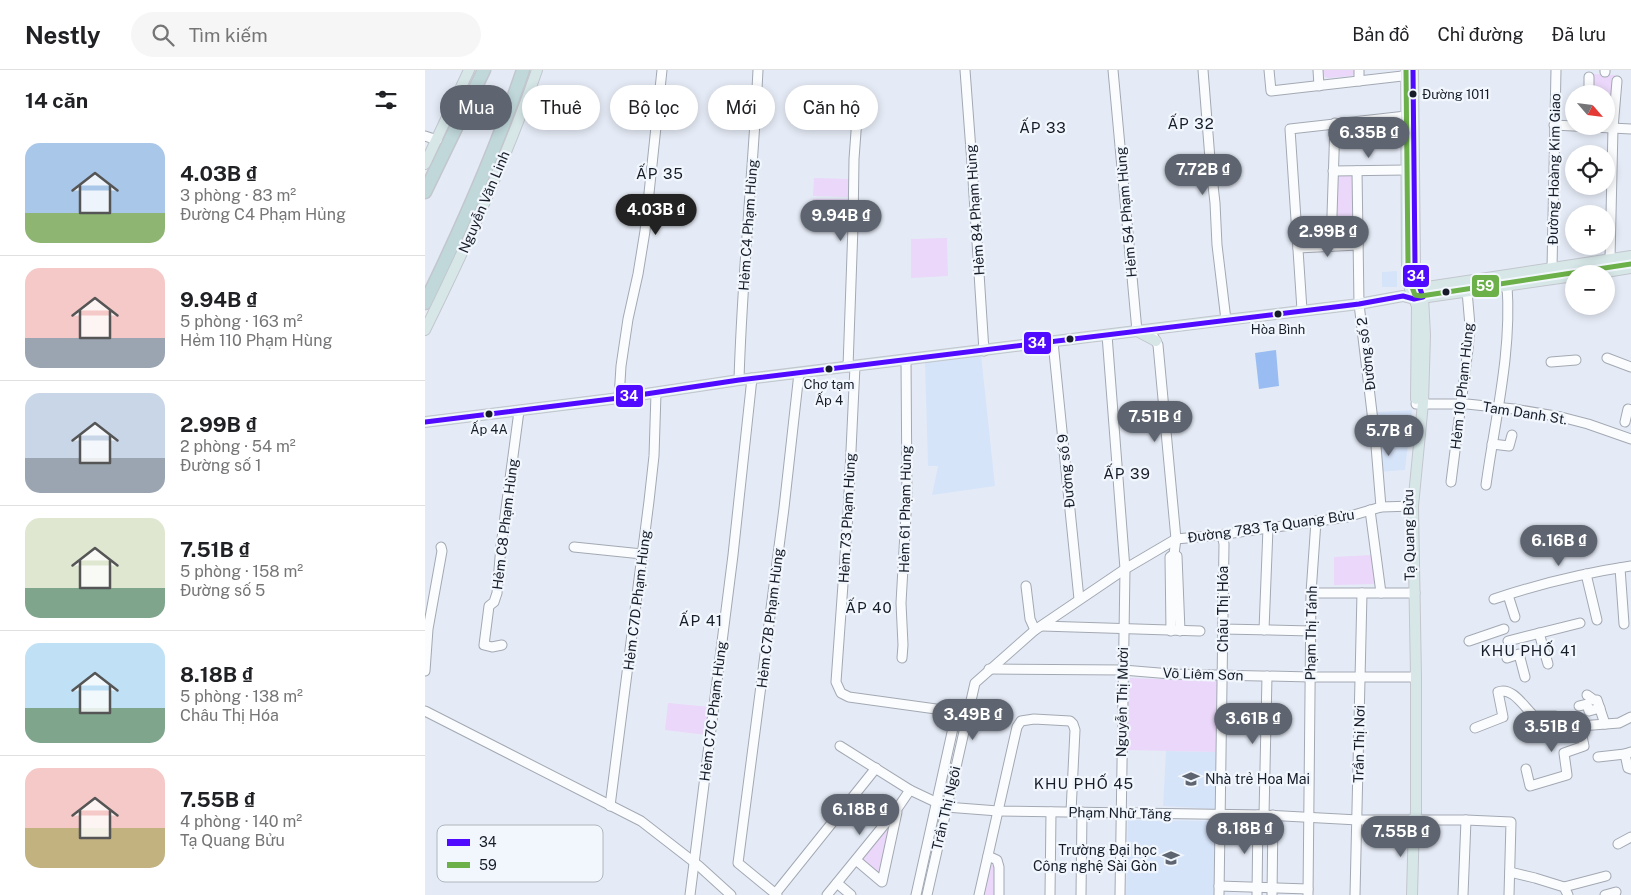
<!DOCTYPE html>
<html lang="vi">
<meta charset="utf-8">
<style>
:root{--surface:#fff;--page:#f6f6f6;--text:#202124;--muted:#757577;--line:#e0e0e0;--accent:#5e6571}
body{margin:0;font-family:"Public Sans",sans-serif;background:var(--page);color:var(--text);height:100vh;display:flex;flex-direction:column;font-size:19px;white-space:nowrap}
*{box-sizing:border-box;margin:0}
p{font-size:16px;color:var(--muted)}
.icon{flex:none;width:28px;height:28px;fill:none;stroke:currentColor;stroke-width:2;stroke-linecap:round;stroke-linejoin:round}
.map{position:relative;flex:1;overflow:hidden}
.details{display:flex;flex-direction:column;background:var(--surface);width:425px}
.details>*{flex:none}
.hud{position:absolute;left:15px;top:15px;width:475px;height:45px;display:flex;gap:10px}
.needle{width:32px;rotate:118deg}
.buttons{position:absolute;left:1140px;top:15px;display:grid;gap:10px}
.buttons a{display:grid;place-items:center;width:50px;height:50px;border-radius:50%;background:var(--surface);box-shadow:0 2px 8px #0003;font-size:25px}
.price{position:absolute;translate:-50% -42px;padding:0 11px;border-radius:18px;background:var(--accent);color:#fff;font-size:16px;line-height:32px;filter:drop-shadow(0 1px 2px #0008)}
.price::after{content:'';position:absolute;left:50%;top:30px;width:15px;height:11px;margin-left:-8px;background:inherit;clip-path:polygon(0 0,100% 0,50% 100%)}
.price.on{background:#222;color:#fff}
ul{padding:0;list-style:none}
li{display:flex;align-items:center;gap:15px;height:125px;padding:0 25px}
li+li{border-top:1px solid var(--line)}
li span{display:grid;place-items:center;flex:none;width:140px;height:100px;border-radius:15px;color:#555}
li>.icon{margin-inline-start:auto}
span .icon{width:60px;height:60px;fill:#fffc;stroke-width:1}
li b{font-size:21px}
h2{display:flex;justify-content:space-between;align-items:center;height:60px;padding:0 25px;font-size:21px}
.tag{padding:0 18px;border-radius:22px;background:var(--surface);box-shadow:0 2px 8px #0003;font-size:18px;line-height:45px}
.tag.on{background:var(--accent);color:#fff}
header{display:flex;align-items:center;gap:30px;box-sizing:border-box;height:70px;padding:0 25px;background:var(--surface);border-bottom:1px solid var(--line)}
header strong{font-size:24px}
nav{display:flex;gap:28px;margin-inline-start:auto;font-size:18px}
.search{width:350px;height:45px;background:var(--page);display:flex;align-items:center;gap:12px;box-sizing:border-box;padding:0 18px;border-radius:28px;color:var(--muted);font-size:19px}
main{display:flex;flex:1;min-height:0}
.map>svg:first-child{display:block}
</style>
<header>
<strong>Nestly</strong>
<div class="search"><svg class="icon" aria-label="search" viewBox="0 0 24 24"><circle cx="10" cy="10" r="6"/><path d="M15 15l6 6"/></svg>Tìm kiếm</div>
<nav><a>Bản đồ</a><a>Chỉ đường</a><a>Đã lưu</a></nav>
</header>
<main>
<section class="details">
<h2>14 căn<svg class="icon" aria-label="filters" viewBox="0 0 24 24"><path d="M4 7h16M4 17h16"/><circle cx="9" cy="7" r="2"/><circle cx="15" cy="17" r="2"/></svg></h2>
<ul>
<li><span style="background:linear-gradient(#a9c7e8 70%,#8fb573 0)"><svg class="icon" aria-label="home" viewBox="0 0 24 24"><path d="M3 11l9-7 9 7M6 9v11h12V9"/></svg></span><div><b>4.03B ₫</b><p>3 phòng · 83 m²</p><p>Đường C4 Phạm Hủng</p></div></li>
<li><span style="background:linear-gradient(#f6c9c9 70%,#9aa5b1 0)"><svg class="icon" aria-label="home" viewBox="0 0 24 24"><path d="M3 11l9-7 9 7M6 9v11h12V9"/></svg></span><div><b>9.94B ₫</b><p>5 phòng · 163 m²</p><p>Hẻm 110 Phạm Hùng</p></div></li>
<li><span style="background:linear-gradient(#c9d6e8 65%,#9aa5b1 0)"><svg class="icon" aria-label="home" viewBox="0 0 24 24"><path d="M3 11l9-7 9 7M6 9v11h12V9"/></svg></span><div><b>2.99B ₫</b><p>2 phòng · 54 m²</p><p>Đường số 1</p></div></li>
<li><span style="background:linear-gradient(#dfe7d0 70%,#7fa58c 0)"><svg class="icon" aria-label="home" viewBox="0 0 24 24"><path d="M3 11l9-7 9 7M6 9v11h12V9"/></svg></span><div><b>7.51B ₫</b><p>5 phòng · 158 m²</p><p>Đường số 5</p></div></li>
<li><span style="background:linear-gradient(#bfe0f5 65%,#7fa58c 0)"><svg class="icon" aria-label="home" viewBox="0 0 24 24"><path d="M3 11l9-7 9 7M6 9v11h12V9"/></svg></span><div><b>8.18B ₫</b><p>5 phòng · 138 m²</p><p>Châu Thị Hóa</p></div></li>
<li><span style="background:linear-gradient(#f6c9c9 60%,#c2b280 0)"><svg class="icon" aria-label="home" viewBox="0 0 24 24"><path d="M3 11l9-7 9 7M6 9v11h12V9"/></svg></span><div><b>7.55B ₫</b><p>4 phòng · 140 m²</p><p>Tạ Quang Bửu</p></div></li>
</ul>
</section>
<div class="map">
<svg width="1206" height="825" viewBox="0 0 1206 825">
<rect width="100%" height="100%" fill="#e5ebf6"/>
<g fill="#d6e4fa">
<path d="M972 201V217H957V202Z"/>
<path d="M556 284 570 416 507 425 513 396H503L500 292Z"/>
<path d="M987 340 980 400 954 402 951 342Z"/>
<path d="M741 681 793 682 791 739 738 736Z"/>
<path d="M703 750 791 751 789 825H701Z"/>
</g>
<g fill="#ead7f9">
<path d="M897 0H929V4L927 6 903 8 900 7Z"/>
<path d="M1168 4 1190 5 1187 52H1181V24H1167Z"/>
<path d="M930 101 929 173 908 176 909 103Z"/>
<path d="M389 108 424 109V127L388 126Z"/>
<path d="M388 129H423L422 146H388Z"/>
<path d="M522 168 523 206 486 208V169Z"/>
<path d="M947 485 951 514 909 515V487Z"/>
<path d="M704 608 795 611 793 682 702 680Z"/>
<path d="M243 633 285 637 282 665 240 660Z"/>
<path d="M466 750 456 809 434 790Z"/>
<path d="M566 795H569L571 798V825H558L564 796Z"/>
</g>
<path fill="#99bdf2" d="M851 280 854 316 834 319 830 283Z"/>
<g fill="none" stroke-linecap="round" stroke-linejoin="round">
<g stroke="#a3a9b3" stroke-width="11">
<g id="minor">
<path d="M540 0 547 94 559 281"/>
<path d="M688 0 712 261"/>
<path d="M778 0 785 89 790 133 792 175 801 250"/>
<path d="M844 0 846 21 986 5"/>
<path d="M893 0 894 16"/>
<path d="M1180 2V0"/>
<path d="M934 11V0"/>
<path d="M1164 24V7"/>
<path d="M1129 55 1206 59"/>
<path d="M0 66 12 70"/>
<path d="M908 101 981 100"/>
<path d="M932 101 934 234 951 376 956 437"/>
<path d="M906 176 910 53"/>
<path d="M873 178 933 175"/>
<path d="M1185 189 1188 58 1192 11"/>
<path d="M1127 198 1131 0"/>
<path d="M877 240 865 59 981 46"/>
<path d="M682 265 700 499 695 825"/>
<path d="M728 266 733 275 751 469 749 484 745 487 746 561"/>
<path d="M628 272 654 529"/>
<path d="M1182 288 1206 297"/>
<path d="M1126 292 1151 290"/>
<path d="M430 296 423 444 411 612 416 623 424 627 511 639"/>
<path d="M423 297 428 156 429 89 432 48"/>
<path d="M314 310C317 206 328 103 333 0"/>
<path d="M194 328 196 296 203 249 213 204 220 161 237 0"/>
<path d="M991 334H1042L1089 339 1136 347 1163 354 1206 369"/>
<path d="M1200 352 1203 339 1206 340"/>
<path d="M1067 374 1084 376 1087 365"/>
<path d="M1026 412 1043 279 1045 256 1042 221"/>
<path d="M1061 415C1070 349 1087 282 1082 215"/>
<path d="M945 440 956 523"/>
<path d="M149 477 217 484"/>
<path d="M749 484 752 486 755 561"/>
<path d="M1195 498 1199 554"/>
<path d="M1161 504 1172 550"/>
<path d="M601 516 605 549 610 560"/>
<path d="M886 523H990"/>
<path d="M1083 525 1090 547"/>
<path d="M1069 529C1114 514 1159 503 1206 496"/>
<path d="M617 556 775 561"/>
<path d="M797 559 886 561"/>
<path d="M839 560 843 458"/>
<path d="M1114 563 1123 594"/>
<path d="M1044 571 1079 559"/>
<path d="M1083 571 1155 553"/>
<path d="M77 575 67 577 59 575 64 536 69 532 72 523 76 476 94 341"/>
<path d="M477 588 478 575 476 533 482 427 481 290"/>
<path d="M1082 588 1094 584 1100 607"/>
<path d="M564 599 698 600 746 604 886 607H991"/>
<path d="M0 601 3 559 17 481 16 477"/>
<path d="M1162 625 1169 630H1172L1180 654"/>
<path d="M1154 636 1162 634 1164 641 1175 638"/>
<path d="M0 641 216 751 274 796 306 825"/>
<path d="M1050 658 1078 647 1073 622C1087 616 1099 637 1109 646H1130L1132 654 1144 660 1155 656 1194 653 1206 647"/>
<path d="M415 676 485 720 521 737 573 741 839 745 933 750H1041L1086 752 1084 825"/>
<path d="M1206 682 1200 684 1203 698 1206 699"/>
<path d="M1173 687 1200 684"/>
<path d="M1101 699 1105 716 1142 705 1139 683 1159 676 1155 656"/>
<path d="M185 736 224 431 229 386 231 323"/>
<path d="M839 745 842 606"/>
<path d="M1193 774 1206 767"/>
<path d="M563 786 572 790 574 797V825"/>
<path d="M431 790 457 812 472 742"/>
<path d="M1085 802 1110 808 1139 817 1143 825"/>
<path d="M412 813 426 825"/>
<path d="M794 816 883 819"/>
<path d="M1139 817 1181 806"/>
<path d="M350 824 451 698"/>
<path d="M265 825 308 485 327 308"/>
<path d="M352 825 313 793 359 438 374 303"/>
<path d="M402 825 472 739 485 720"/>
<path d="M491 825 528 658"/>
<path d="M502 825 550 613 610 560 700 499 751 469 794 465 922 447 956 437 988 436"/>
<path d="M554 825 592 657 596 651 609 649 645 651 648 654 650 660 646 742"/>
<path d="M625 825 626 742"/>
<path d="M656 825 657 742"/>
<path d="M794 825 799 474 798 469 794 465"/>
<path d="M832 825 833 745"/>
<path d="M847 825 848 745"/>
<path d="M883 825 886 523 891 451"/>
<path d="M930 825 937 523"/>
<path d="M1038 825 1041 750"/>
<path d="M1180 825 1191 822"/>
</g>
</g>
<g stroke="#c2c6cd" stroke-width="12">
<g id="major">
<path d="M981 0 982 201 985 219 992 236 991 329"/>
<path d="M0 94 44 0"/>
<path d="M1169 204 1206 198"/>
<path d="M989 219 1206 186"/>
<path d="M0 260C42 175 81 90 112 0"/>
<path d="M712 261 731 271"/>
<path d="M0 352 194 328 314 310 801 250 934 234 978 226 989 229 1149 206"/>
<path d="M987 825 989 751 991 743V607L988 436 998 333 1000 265 998 227 991 207 990 195 988 0"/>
</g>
</g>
<g stroke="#c2c6cd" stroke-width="15">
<g id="highway">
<path d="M0 122 59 0"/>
<path d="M0 233C37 157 71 80 98 0"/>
</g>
</g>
<use href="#minor" stroke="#fbfcfe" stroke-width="9"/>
<use href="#major" stroke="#d7e7e8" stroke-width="10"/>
<use href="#highway" stroke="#c0d8da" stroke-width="12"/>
<g stroke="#f2f7fd" stroke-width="9">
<path id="bus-1" d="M0 352 194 328 314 310 934 234 978 226 989 229 998 227 991 207 990 195 988 0"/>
</g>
<g stroke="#f2f7fd" stroke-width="9">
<path id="bus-2" d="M981 0 983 195 984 209 990 225 996 226 1206 194"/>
</g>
<use href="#bus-1" stroke="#4f0aff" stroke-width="5"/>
<use href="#bus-2" stroke="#6cb049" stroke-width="5"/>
</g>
<defs>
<g id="school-bare" transform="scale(1.35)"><path d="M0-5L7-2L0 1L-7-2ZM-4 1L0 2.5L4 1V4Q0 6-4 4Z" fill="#5e6571" stroke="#f2f7fd" stroke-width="2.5" paint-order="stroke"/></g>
<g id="university-bare" transform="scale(1.35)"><path d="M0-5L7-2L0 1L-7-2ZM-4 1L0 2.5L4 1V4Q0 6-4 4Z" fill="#5e6571" stroke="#f2f7fd" stroke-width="2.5" paint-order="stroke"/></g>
</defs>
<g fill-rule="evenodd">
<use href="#school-bare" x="766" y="709"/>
<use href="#university-bare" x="746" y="788"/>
</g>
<g fill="#161d29" stroke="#f2f7fd" stroke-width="2">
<circle cx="988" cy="24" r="4.5"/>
<circle cx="1021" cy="222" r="4.5"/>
<circle cx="853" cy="244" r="4.5"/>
<circle cx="645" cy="269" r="4.5"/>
<circle cx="404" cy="299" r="4.5"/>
<circle cx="64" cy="344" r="4.5"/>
</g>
<g text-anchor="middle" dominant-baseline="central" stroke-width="4.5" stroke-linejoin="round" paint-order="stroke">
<g font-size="13" fill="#161d29" stroke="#f2f7fd">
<text x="997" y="24" text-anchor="start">Đường 1011</text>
<text x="853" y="259">Hòa Bình</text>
<text x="404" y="314">Chợ tạm<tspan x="404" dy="16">Ấp 4</tspan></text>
<text x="64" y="359">Ấp 4A</text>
</g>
<g font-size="14" fill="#161d29" stroke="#f2f7fd">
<text transform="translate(1129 99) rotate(-89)">Đường Hoàng Kim Giao</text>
<text transform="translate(59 132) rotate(-67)">Nguyễn Văn Linh</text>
<text transform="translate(550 140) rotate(-94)">Hẻm 84 Phạm Hùng</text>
<text transform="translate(701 142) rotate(-95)">Hẻm 54 Phạm Hùng</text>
<text transform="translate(323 155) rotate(-86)">Hẻm C4 Phạm Hùng</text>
<text transform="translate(941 284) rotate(-97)">Đường số 2</text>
<text transform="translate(1037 316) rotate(-84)">Hẻm 10 Phạm Hùng</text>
<text transform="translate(1100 343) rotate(9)">Tam Danh St.</text>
<text transform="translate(641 401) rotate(-96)">Đường số 9</text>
<text transform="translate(480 439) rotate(-89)">Hẻm 61 Phạm Hùng</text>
<text transform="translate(422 448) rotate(-87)">Hẻm 73 Phạm Hùng</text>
<text transform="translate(80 454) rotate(-83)">Hẻm C8 Phạm Hùng</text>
<text transform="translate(846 456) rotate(-8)">Đường 783 Tạ Quang Bửu</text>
<text transform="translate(984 465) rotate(-91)">Tạ Quang Bửu</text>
<text transform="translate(212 530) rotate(-83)">Hẻm C7D Phạm Hùng</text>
<text transform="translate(798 539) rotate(-90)">Châu Thị Hóa</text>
<text transform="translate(345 548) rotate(-83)">Hẻm C7B Phạm Hùng</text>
<text transform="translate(886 563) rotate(-89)">Phạm Thị Tánh</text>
<text transform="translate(778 604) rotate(2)">Võ Liêm Sơn</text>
<text transform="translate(697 632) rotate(-89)">Nguyễn Thị Mười</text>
<text transform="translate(288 641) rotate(-83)">Hẻm C7C Phạm Hùng</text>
<text transform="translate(934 674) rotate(-89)">Trần Thị Nơi</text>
<text transform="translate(521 738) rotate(-77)">Trần Thị Ngôi</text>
<text transform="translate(695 743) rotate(1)">Phạm Nhữ Tăng</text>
</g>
<g font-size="14" fill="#161d29" stroke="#f2f7fd" text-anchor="start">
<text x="780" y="709">Nhà trẻ Hoa Mai</text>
<text x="732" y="780" text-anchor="end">Trường Đại học<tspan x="732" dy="16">Công nghệ Sài Gòn</tspan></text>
</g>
<g font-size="15" letter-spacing="1" fill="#161d29" stroke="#f2f7fd">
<text x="766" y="53">ẤP 32</text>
<text x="618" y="57">ẤP 33</text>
<text x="235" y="103">ẤP 35</text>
<text x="702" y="403">ẤP 39</text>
<text x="444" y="537">ẤP 40</text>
<text x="276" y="550">ẤP 41</text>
<text x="1104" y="580">KHU PHỐ 41</text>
<text x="659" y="713">KHU PHỐ 45</text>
</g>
</g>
<rect x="12" y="755" width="166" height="57" rx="8" fill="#f2f7fd" stroke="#b0b6bd" stroke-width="1"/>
<rect x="22" y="769" width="23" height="7" fill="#4f0aff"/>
<rect x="22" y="792" width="23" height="6" fill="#6cb049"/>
<g font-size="14" fill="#161d29">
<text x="54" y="777">34</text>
<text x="54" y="800">59</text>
</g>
<g stroke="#f2f7fd" stroke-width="2">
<rect x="977" y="194" width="28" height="24" rx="5" fill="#4f0aff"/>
<rect x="1046" y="204" width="29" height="24" rx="5" fill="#6cb049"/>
<rect x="598" y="261" width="29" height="24" rx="5" fill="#4f0aff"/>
<rect x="190" y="314" width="29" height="24" rx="5" fill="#4f0aff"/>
</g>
<g font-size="14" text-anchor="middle" font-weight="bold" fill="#fff">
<text x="991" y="211">34</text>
<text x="1060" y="221">59</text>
<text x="612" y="278">34</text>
<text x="204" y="331">34</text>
</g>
</svg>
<div class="buttons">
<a><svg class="needle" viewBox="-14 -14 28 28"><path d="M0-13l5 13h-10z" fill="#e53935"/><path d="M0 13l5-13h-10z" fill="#757577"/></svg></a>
<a><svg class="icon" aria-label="locate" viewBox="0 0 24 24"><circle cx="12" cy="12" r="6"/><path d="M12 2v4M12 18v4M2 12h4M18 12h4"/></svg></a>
<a>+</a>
<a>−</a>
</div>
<b class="price" style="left:944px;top:89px">6.35B ₫</b>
<b class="price" style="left:778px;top:126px">7.72B ₫</b>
<b class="price on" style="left:231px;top:166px">4.03B ₫</b>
<b class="price" style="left:416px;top:172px">9.94B ₫</b>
<b class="price" style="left:903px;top:188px">2.99B ₫</b>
<b class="price" style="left:730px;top:373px">7.51B ₫</b>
<b class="price" style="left:964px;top:387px">5.7B ₫</b>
<b class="price" style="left:1134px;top:497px">6.16B ₫</b>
<b class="price" style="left:548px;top:671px">3.49B ₫</b>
<b class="price" style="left:828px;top:675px">3.61B ₫</b>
<b class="price" style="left:1127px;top:683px">3.51B ₫</b>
<b class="price" style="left:435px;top:766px">6.18B ₫</b>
<b class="price" style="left:820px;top:785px">8.18B ₫</b>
<b class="price" style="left:976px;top:788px">7.55B ₫</b>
<div class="hud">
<a class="tag on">Mua</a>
<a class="tag">Thuê</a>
<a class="tag">Bộ lọc</a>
<a class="tag">Mới</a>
<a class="tag">Căn hộ</a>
</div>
</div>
</main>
